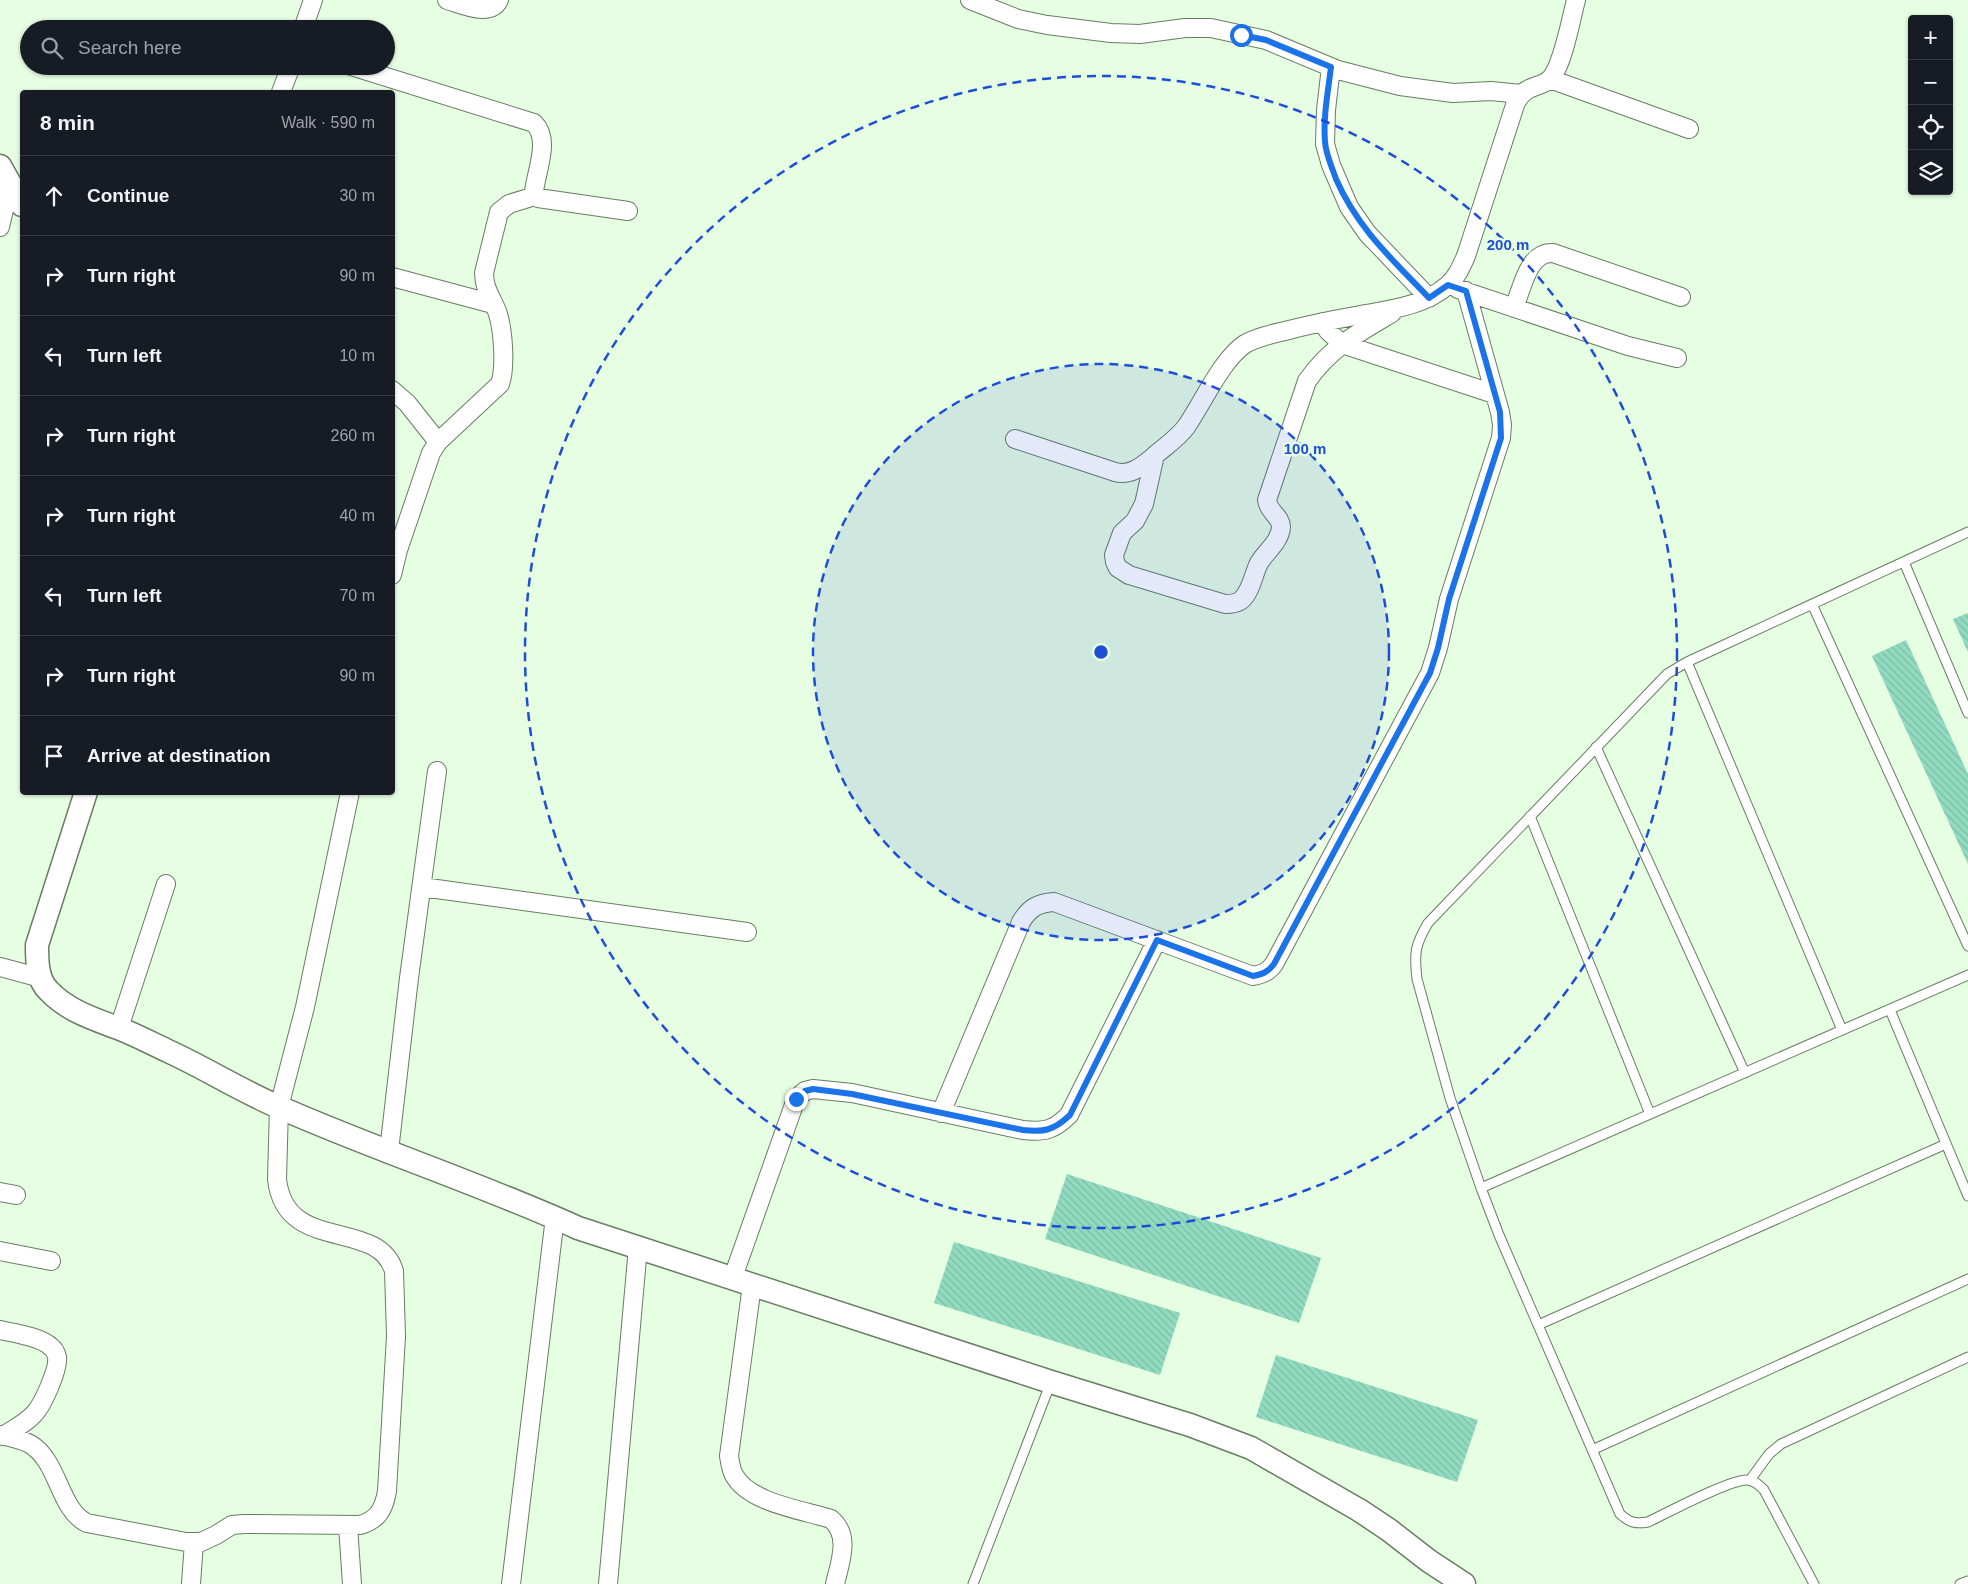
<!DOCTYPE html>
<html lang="en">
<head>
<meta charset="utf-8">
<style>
	:root { --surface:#171b24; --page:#20242c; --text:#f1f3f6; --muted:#9ea1a6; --line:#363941 }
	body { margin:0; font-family:Helvetica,sans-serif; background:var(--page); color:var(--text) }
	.controls { position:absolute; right:15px; top:15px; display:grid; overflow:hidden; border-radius:5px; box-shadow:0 1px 4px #0004 }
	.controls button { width:45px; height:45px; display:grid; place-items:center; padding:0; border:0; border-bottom:1px solid var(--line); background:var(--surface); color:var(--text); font:25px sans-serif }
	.stop { position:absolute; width:15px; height:15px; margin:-11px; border:4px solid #1a73e8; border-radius:50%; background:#fff }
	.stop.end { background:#1a73e8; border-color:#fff; box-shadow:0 1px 5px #0008 }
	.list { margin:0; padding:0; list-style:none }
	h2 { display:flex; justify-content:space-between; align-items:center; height:65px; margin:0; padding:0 20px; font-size:21px }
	h2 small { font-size:16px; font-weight:400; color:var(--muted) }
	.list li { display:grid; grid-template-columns:32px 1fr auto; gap:15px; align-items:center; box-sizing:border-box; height:80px; padding:0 20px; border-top:1px solid var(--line) }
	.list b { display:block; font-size:19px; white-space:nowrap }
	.list em { font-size:16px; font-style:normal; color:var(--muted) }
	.icon { flex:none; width:28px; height:28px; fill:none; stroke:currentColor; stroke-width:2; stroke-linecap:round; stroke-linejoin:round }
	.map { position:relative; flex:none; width:1968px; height:1584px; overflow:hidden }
	.search { position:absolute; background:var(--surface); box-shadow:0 1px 4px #0004; left:20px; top:20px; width:375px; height:55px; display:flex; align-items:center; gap:12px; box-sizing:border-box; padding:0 18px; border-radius:28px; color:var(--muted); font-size:19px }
	.panel { position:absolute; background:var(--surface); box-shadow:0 1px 4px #0004; left:20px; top:90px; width:375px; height:705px; border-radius:5px }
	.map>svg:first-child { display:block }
	.building { fill:url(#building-back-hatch) }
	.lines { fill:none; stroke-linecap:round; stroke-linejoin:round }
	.service-casing { stroke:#687d64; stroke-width:11 }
	.minor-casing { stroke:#687d64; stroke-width:20 }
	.tertiary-casing { stroke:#687d64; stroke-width:25 }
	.service { stroke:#fff; stroke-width:9 }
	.minor { stroke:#fff; stroke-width:18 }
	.tertiary { stroke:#fff; stroke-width:22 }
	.route { stroke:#1a73e8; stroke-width:6 }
	.ring { fill:none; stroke:#1d4ed8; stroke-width:2.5; stroke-dasharray:9 6 }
	.centre { fill:#1d4ed8; stroke:#e6fee2; stroke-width:2.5 }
	.ring-label { font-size:15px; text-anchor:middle; font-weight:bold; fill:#1d4ed8; stroke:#e6fee2; stroke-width:5; stroke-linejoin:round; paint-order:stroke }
</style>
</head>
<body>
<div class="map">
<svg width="1968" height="1584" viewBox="0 0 1968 1584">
	<defs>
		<pattern id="building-back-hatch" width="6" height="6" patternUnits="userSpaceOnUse" patternTransform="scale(1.25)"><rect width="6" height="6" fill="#91dbc0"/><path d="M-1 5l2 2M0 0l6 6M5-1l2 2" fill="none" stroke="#7dbca5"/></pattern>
	</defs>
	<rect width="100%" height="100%" fill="#e6fee2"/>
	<path class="building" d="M 1968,613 L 1968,652 L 1953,619 Z
		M 1906,640 L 1968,774 L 1968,864 L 1872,656 Z
		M 1067,1174 L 1321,1258 L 1299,1323 L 1045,1239 Z
		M 954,1242 L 1180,1313 L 1160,1375 L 934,1303 Z
		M 1276,1355 L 1478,1420 L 1457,1482 L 1256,1417 Z"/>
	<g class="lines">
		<defs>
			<path id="service" d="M 1904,562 L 1968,713
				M 1812,604 L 1968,946
				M 1687,662 L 1842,1030
				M 1596,747 L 1745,1073
				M 1530,816 L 1650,1114
				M 1890,1010 L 1968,1196
				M 1481,1188 L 1968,975
				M 1538,1325 L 1946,1144
				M 1592,1450 L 1968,1279
				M 1750,1480 L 1769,1454 L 1781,1444 L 1968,1357
				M 973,1584 L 1051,1382
				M 1814,1584 L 1764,1490 C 1759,1485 1755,1481 1748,1480 C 1732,1478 1667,1513 1648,1522 C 1636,1524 1630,1523 1620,1514 L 1499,1235 L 1481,1188 L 1450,1098 L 1417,979 C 1414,953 1415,945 1428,923 L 1667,674 L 1687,662 L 1726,644 L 1968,532
				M 1960,1584 L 1968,1581"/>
			<path id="minor" d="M 447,0 C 461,4 490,18 499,0
				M 970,0 L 1018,19 L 1047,25 L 1111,33 L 1140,34 L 1185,28 L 1211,28 L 1266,40 L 1338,70 L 1400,86 L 1453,93 L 1491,91 L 1521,94
				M 303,29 L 313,0
				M 351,66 L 534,123 C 551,140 536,171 534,192 L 538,198 L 628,211
				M 1331,67 L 1326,110 L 1325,144 L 1331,165 L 1349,207 L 1367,233 L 1429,298
				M 1550,79 L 1689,129
				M 281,92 L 291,66
				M 0,227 L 10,184
				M 392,277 L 493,304
				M 1458,289 L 1628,346 L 1677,358
				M 1514,308 C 1522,289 1528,251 1553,253 L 1681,297
				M 1323,322 L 1328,331 L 1342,344 L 1494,394
				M 392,390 L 407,403 L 438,442
				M 1015,439 L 1115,472 C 1130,476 1141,467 1152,458 C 1163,448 1177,439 1186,427 C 1202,404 1222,359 1245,344 C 1257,337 1272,334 1285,331 C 1308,325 1332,320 1355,316 C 1386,310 1423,307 1448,285 C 1457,277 1461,267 1466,256 L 1516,102 C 1528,82 1539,90 1551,78 C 1563,64 1571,19 1576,0
				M 1155,455 L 1144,504 L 1135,521 L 1122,533 L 1114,555 L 1115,562 L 1118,568 L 1129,575 L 1225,604 C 1230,604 1235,604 1240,601 C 1251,593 1253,575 1259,563 C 1266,551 1280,542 1281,527 C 1281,516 1268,512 1267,500 L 1307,381 C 1331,347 1358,333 1392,313
				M 392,575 L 398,550 L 431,453 L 438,442 L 500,384 C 506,367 503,331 498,314 C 493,299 484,290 484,273 L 499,212 L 509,204 L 535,196
				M 422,887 L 747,932
				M 0,967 L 41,978
				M 119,1028 L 166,884
				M 941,1113 L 1021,922 C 1029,908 1038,903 1054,902 L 1253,976 C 1263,974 1268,972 1274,964 L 1430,673 L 1438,648 L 1449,599 L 1501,438 L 1502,425 L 1500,412 L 1466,291
				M 389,1151 L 409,978 L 437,771
				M 0,1192 L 16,1195
				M 0,1251 L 51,1261
				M 733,1277 L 796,1099 L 805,1091 L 813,1089 L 852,1093 L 1023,1130 C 1044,1132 1053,1131 1069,1115 L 1157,940
				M 752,1285 L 729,1456 C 730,1462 731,1470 734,1475 C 749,1503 803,1510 831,1519 C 851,1536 840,1562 835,1584
				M 0,1330 C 13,1333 42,1337 51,1347 C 54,1349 56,1353 57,1357 C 59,1368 43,1405 34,1414 C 26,1423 14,1429 3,1436
				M 0,1435 C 10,1437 21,1439 30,1444 C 59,1461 59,1510 87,1523 L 186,1542 L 201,1542 L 216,1535 L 232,1525 L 244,1524 L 360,1525 C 378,1520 384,1509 387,1491 L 396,1336 L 394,1271 C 378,1217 285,1255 277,1179 L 279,1107 L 305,1007 L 350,792
				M 348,1526 L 352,1584
				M 191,1584 L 194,1542
				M 511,1584 L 555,1217
				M 608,1584 L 638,1247"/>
			<path id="tertiary" d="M 0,166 L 22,205
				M 86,792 L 37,945 C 37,961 37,980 49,991 C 68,1011 94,1019 118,1028 C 136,1035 153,1044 170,1052 C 207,1069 243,1092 281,1108 C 379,1151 481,1184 578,1228 L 1051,1382 L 1190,1425 L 1251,1448 L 1359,1510 L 1389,1530 L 1429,1561 L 1464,1584"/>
		</defs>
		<use href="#service" class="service-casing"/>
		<use href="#minor" class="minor-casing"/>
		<use href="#tertiary" class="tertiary-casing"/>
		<use href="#service" class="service"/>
		<use href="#minor" class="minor"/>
		<use href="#tertiary" class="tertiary"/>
	</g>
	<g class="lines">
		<path class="route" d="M 796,1099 L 805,1091 L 813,1089 L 852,1094 L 1023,1130 C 1044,1132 1053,1131 1070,1115 L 1157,940 L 1253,976 C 1263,974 1268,972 1274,964 L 1430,673 L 1438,648 L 1449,599 L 1501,438 L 1500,412 L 1466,291 L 1448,285 L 1429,298 C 1392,259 1358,229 1336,179 C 1332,167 1326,155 1325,142 C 1323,117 1328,92 1331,67 L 1266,40 L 1241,35"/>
	</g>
	<circle cx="1101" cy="652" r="288" fill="#1d4ed8" fill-opacity=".12"/>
	<g class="ring">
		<circle cx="1101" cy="652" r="288"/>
		<circle cx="1101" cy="652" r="576"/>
	</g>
	<circle cx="1101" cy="652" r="8" class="centre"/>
	<g class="ring-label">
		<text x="1508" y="250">200 m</text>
		<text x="1305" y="454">100 m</text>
	</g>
</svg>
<div class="controls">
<button>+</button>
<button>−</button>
<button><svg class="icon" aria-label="locate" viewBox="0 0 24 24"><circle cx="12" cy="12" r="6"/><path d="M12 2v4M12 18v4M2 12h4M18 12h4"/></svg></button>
<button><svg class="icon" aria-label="layers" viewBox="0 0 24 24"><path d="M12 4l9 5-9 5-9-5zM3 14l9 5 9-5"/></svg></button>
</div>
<div class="stop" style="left:1241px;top:35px"></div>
<div class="stop end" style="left:796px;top:1099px"></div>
<div class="search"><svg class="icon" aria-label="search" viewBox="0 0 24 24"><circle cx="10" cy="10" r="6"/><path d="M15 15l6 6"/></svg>Search here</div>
<section class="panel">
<h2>8 min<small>Walk · 590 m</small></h2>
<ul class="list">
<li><svg class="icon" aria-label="ahead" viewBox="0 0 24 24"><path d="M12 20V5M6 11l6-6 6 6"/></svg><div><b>Continue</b></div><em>30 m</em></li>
<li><svg class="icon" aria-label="right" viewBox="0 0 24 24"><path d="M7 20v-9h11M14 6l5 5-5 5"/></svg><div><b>Turn right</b></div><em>90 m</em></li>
<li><svg class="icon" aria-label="left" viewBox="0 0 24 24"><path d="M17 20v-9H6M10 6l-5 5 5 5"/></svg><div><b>Turn left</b></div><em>10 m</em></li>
<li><svg class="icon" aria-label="right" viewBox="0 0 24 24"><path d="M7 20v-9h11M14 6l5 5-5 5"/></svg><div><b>Turn right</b></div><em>260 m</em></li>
<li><svg class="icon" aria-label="right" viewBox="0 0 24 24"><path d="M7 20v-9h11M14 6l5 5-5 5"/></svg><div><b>Turn right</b></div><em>40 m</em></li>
<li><svg class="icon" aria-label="left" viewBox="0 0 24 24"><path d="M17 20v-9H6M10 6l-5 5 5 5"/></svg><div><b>Turn left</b></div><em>70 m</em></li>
<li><svg class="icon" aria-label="right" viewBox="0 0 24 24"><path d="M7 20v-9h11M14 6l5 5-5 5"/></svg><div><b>Turn right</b></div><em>90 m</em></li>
<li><svg class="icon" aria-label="arrive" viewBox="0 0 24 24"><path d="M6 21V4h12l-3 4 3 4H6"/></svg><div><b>Arrive at destination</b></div></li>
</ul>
</section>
</div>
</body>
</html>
